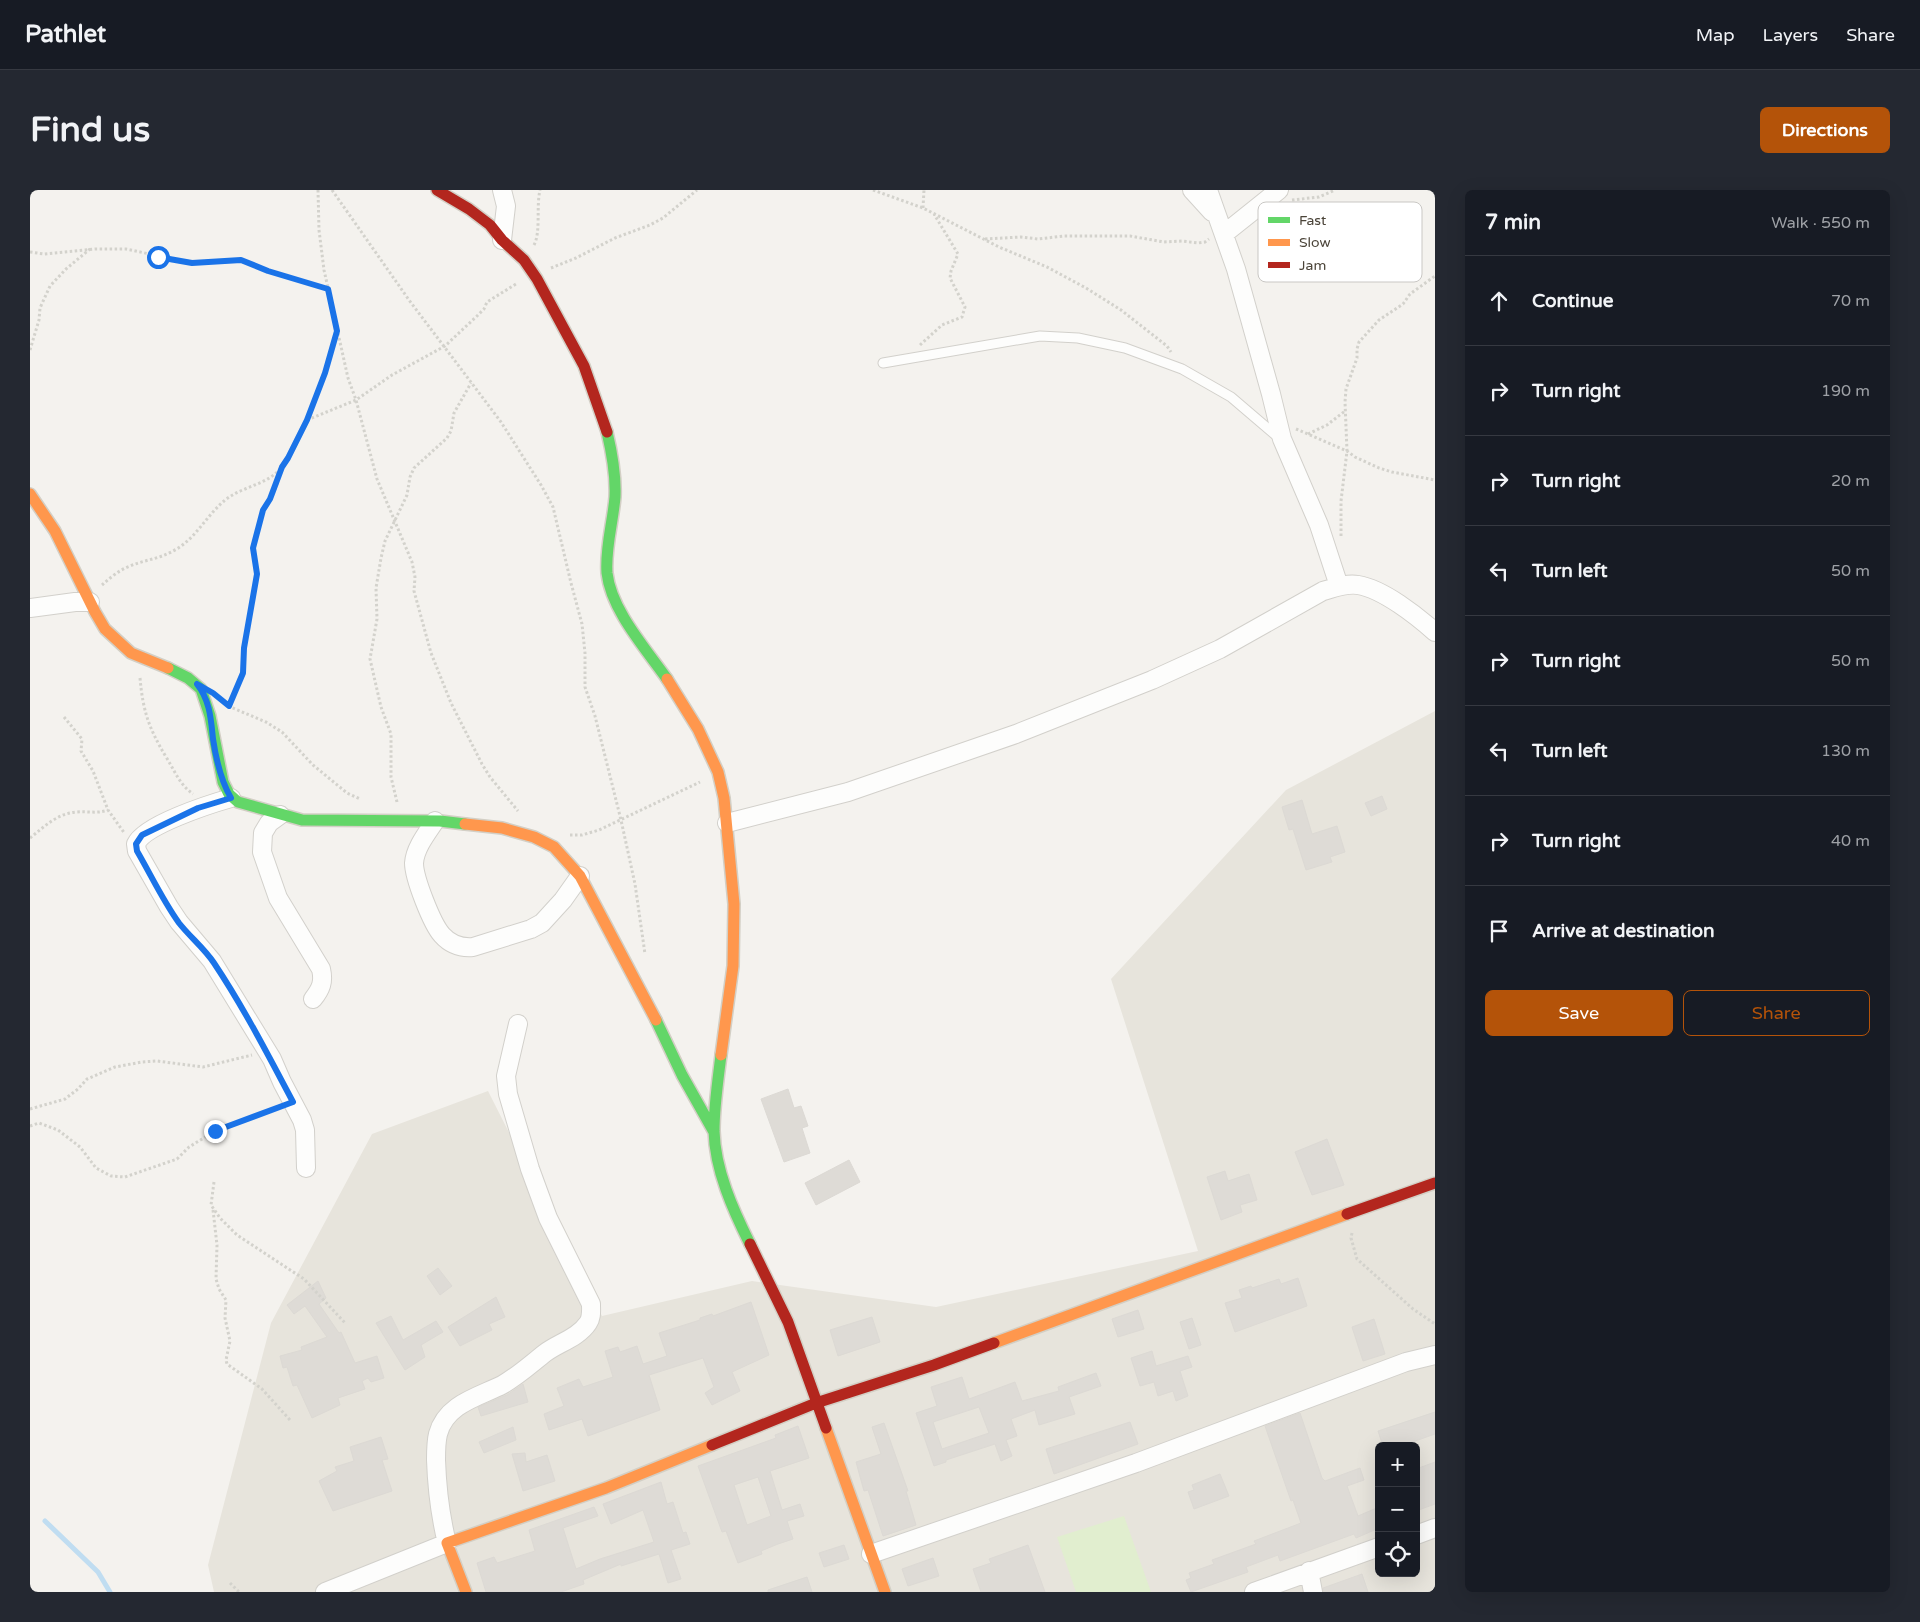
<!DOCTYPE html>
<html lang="en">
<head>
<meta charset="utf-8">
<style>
	:root { --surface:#171b24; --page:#242831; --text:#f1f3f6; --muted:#9ea1a6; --line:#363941; --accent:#b45309 }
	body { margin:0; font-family:"Varela Round",sans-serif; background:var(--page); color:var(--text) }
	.controls { position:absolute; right:15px; bottom:15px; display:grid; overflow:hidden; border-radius:8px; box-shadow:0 5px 20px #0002 }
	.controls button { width:45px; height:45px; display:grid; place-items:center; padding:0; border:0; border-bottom:1px solid var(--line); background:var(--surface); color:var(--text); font:25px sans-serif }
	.stop { position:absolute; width:15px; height:15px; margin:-11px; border:4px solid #1a73e8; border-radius:50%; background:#fff }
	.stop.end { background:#1a73e8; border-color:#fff; box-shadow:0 1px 5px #0008 }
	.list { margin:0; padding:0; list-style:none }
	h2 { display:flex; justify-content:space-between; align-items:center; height:65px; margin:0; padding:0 20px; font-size:21px }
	h2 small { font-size:16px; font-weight:400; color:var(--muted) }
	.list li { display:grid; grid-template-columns:32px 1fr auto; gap:15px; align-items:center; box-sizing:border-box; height:90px; padding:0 20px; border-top:1px solid var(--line) }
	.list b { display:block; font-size:19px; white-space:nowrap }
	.list em { font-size:16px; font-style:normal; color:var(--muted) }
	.actions { display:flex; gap:10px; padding:15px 20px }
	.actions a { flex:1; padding:11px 0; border:1px solid var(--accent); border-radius:8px; text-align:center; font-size:18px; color:var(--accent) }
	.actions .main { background:var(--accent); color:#fff }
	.icon { flex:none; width:28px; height:28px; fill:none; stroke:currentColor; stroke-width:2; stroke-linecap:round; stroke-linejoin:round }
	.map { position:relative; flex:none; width:1405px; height:1402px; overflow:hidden; border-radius:8px }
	header { display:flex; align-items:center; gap:30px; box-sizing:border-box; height:70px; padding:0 25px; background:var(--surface); border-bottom:1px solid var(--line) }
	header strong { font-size:24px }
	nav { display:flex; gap:28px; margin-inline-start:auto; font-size:18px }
	.intro { display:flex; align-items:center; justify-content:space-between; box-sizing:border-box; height:120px; padding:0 30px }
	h1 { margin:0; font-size:35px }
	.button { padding:12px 22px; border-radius:8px; background:var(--accent); color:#fff; font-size:18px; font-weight:700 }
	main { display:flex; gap:30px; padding:0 30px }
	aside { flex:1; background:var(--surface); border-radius:8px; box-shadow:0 5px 20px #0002 }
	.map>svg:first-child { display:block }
	.residential { fill:#e7e4dc; fill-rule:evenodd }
	.green { fill:#e1eecf }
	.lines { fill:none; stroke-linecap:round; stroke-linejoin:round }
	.stream { stroke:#c0ddf1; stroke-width:5 }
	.building { fill:#dedbd6; stroke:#dcd9d4; fill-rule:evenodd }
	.lane-casing { stroke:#d2d0cb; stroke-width:11 }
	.street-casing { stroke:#d2d0cb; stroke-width:20 }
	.fast-casing { stroke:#d3cfc5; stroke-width:14 }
	.slow-casing { stroke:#d3cfc5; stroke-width:14 }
	.jam-casing { stroke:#d3cfc5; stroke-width:14 }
	.path { stroke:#d3d2cc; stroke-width:3; stroke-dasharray:2.5 2.5; stroke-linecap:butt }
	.lane { stroke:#fdfdfc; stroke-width:9 }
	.street { stroke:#fdfdfc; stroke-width:18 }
	.fast { stroke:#63d668; stroke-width:11 }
	.slow { stroke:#ff974d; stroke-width:11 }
	.jam { stroke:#b3261e; stroke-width:11 }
	.route { stroke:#1a73e8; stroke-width:6 }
	.key { fill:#fff; stroke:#c9c7c4; stroke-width:1 }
	.key-label { font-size:14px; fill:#4b4439 }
</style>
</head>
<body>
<header>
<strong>Pathlet</strong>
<nav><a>Map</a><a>Layers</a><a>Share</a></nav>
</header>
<div class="intro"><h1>Find us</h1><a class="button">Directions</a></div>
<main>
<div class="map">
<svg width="1405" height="1402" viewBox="0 0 1405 1402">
	<rect width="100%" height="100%" fill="#f4f2ee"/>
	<path class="residential" d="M 1405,521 L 1405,1402 L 184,1402 L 178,1375 L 241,1133 L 342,944 L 458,901 L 572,1126 L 722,1091 L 906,1117 L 1168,1061 L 1081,789 L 1256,600 ZM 1349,1256 L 1386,1256 L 1386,1383 L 1349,1383 Z"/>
	<path class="green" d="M 1094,1326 L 1121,1402 L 1046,1402 L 1027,1347 Z"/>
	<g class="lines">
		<path class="stream" d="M 15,1331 L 68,1382 L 80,1402"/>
	</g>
	<path class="building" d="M 1352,606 L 1357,619 L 1341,626 L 1335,613 Z
		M 1272,610 L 1282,644 L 1307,636 L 1315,662 L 1300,667 L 1302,672 L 1276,680 L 1263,639 L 1259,640 L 1252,617 Z
		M 758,899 L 764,918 L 771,916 L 778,936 L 772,938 L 780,963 L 754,972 L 731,909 Z
		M 1297,949 L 1314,995 L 1282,1005 L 1265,962 Z
		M 819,970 L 830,992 L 786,1015 L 775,993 Z
		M 1195,981 L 1198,991 L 1219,984 L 1227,1010 L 1210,1015 L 1212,1022 L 1191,1030 L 1177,987 Z
		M 408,1078 L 422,1096 L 410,1105 L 397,1086 Z
		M 1268,1088 L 1277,1116 L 1205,1142 L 1195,1113 L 1212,1108 L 1209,1100 L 1221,1096 L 1222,1098 L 1249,1089 L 1251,1094 Z
		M 288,1091 L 296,1108 L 289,1114 L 309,1143 L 311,1142 L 325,1173 L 347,1166 L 354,1188 L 341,1192 L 338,1188 L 332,1191 L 335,1199 L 308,1208 L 310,1215 L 282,1228 L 267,1195 L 263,1196 L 257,1177 L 253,1178 L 250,1166 L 272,1160 L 271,1157 L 297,1147 L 275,1116 L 264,1124 L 257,1115 Z
		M 466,1107 L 475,1127 L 459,1134 L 462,1140 L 430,1156 L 418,1137 Z
		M 721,1112 L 739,1165 L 702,1182 L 710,1201 L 682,1215 L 675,1203 L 684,1197 L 673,1168 L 619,1185 L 630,1220 L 558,1246 L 552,1229 L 519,1240 L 514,1224 L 534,1216 L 527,1198 L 549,1189 L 553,1197 L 583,1187 L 575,1161 L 588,1157 L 590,1162 L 607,1156 L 613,1174 L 637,1166 L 629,1143 L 670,1130 L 670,1128 L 682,1124 L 683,1126 Z
		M 1108,1120 L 1114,1139 L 1088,1147 L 1082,1129 Z
		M 361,1126 L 373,1150 L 406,1131 L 413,1142 L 391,1155 L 395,1167 L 375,1180 L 346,1133 Z
		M 842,1127 L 850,1152 L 808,1166 L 800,1140 Z
		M 1162,1128 L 1171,1155 L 1159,1159 L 1150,1132 Z
		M 1344,1129 L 1355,1164 L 1333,1171 L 1322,1137 Z
		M 1122,1161 L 1126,1176 L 1158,1166 L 1162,1177 L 1150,1181 L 1158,1206 L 1146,1211 L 1143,1201 L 1128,1206 L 1124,1192 L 1110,1196 L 1101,1168 Z
		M 1066,1183 L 1071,1196 L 1039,1207 L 1045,1224 L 1009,1235 L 1005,1220 L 981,1229 L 987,1246 L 976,1250 L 982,1266 L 971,1271 L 965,1254 L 916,1270 L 916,1272 L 904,1276 L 886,1223 L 907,1216 L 901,1197 L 932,1187 L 939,1209 L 985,1192 L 992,1211 L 1029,1201 L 1028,1197 ZM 949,1217 L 959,1243 L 912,1259 L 903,1232 Z
		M 493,1194 L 498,1212 L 451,1226 L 448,1217 L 477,1205 Z
		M 1405,1222 L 1405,1244 L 1371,1256 L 1353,1256 L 1348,1241 Z
		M 1270,1223 L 1292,1288 L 1295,1291 L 1330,1278 L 1334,1290 L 1317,1296 L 1328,1326 L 1349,1317 L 1349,1338 L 1326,1348 L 1324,1344 L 1250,1371 L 1248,1365 L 1216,1377 L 1218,1382 L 1161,1402 L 1156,1390 L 1161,1388 L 1159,1383 L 1184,1374 L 1182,1370 L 1226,1354 L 1224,1351 L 1271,1333 L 1263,1310 L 1261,1311 L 1235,1236 Z
		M 1100,1232 L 1108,1254 L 1024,1284 L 1016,1259 Z
		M 854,1233 L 878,1301 L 876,1301 L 886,1335 L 853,1346 L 838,1300 L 834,1301 L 826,1272 L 851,1264 L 842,1237 Z
		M 768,1236 L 779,1268 L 740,1281 L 752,1320 L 770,1314 L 774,1326 L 757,1331 L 763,1349 L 748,1354 L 731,1361 L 732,1364 L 708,1373 L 696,1341 L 692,1342 L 668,1276 L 746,1248 L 745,1245 ZM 728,1287 L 741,1326 L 717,1335 L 704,1295 Z
		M 483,1237 L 486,1250 L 454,1263 L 449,1252 Z
		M 351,1247 L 358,1269 L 352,1270 L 362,1301 L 303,1321 L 289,1291 L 307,1281 L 305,1277 L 324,1271 L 320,1257 Z
		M 495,1263 L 496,1272 L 517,1265 L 525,1291 L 493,1301 L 482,1264 Z
		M 1405,1272 L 1405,1314 L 1386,1321 L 1386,1279 Z
		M 1190,1284 L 1199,1306 L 1164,1319 L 1158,1302 L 1164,1300 L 1162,1295 Z
		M 631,1292 L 637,1314 L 643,1312 L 653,1343 L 656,1342 L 660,1354 L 641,1360 L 651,1389 L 638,1393 L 629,1364 L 591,1376 L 591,1374 L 553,1390 L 554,1394 L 531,1402 L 456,1402 L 447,1373 L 464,1367 L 467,1373 L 505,1361 L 499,1340 L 564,1317 L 568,1326 L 533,1338 L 546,1379 L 570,1369 L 624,1352 L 613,1320 L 581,1334 L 573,1314 Z
		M 814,1355 L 819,1369 L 794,1377 L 789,1363 Z
		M 998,1355 L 1015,1402 L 951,1402 L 943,1379 L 961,1373 L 959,1369 Z
		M 903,1368 L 909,1386 L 878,1396 L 872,1379 Z
		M 1332,1384 L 1338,1402 L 1293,1402 L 1293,1398 Z
		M 777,1387 L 782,1402 L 738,1402 L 738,1400 Z"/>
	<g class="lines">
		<defs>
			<path id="lane" d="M 853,173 L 1010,146 L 1048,148 L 1095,158 L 1152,179 L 1201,207 L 1249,248"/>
			<path id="street" d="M 1162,0 L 1182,22
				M 1178,0 L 1206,79 L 1241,204 L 1252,249 L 1289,335 L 1309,396
				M 1194,44 L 1249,0
				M 472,50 L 476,16 L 472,0
				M 0,418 L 45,412 L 60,412
				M 201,608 C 180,614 114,635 106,654 L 107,661 L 139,717 L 149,732 L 182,771 L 242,869 L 252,892 L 272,930 L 275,940 L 276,978
				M 250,625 L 239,633 L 233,643 L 232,662 L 248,708 L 291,779 C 294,792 291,799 283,809
				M 405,631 C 397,643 385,658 384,673 C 384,688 402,734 412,745 C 420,754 431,758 443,757 L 501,739 L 512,733 L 533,710 L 550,686
				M 697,633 L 818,602 L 986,544 L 1122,490 L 1190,459 L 1293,401 C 1304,398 1316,393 1328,395 C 1353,399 1387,426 1405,442
				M 1386,1345 L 1405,1338
				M 841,1364 L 1106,1273 L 1376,1172 L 1405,1165
				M 1279,1381 L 1283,1402
				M 295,1402 L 417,1353 C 410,1325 407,1299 406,1270 C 406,1262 406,1252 408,1244 C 416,1214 448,1207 472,1195 C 488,1186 501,1174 515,1163 C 528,1153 548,1148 558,1133 C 562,1127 561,1121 561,1114 L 518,1028 L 500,979 L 478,904 L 476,886 L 488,834
				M 1224,1402 L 1349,1357"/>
			<path id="fast" d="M 577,242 C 582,263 586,285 585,307 C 583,332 575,358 577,383 C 581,420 616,459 637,489
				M 138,478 L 158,488 L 171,499 L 180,526 L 193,592 L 199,604 L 208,612 L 272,630 L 410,631 L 435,634
				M 626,830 L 652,885 L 684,942
				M 691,865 C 688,890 684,916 684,941 C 685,980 703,1020 720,1054"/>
			<path id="slow" d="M 0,304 L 25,341 L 65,422 L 75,439 L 101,463 L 138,478
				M 637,489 L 668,539 L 688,582 L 694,608 L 704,714 L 703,776 L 691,865
				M 435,634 L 472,638 L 504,647 L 524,657 L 550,686 L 626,830
				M 964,1153 L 1317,1024
				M 796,1238 L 855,1402
				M 436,1402 L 417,1353 L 576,1298 L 682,1255"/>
			<path id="jam" d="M 407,0 L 439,19 L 460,35 L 472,50 L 494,70 L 507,89 L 554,176 L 577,242
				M 1317,1024 L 1405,993
				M 720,1054 L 758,1132 L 796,1238
				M 682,1255 L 786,1213 L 904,1175 L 964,1153"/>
		</defs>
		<use href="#lane" class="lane-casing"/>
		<use href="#street" class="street-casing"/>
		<use href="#fast" class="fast-casing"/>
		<use href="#slow" class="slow-casing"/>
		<use href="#jam" class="jam-casing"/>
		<path class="path" d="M 288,0 L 289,40 L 294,80 L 318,188 L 326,210 L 347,289 L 382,372 L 385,387 L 384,401 L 401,463 L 421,513 L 452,574 L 460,587 L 488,621
			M 302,0 L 379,110 L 471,232 L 511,295 L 523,317 L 541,393 L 552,434 L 555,463 L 555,497 L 565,526 L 591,630 L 605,694 L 615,764
			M 843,0 L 893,18 L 969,57 L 1017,77 L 1056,98 L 1091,120 L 1137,156 L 1141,162
			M 1262,10 L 1289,7 L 1305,0
			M 893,18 L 894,0
			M 955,49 L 991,47 L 1008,49 L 1034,46 L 1100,46 L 1134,52 L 1152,51 L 1168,53 L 1175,52 L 1179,49
			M 504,55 C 511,42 506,17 510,0
			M 0,62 L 14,64 L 65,59 L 96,59 L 162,73 L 211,70 L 238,81 L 298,99
			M 521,78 L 546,68 L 585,48 L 620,35 L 633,28 L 667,0
			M 890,155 L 912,135 L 932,127 L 935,117 L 920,88 L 921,81 L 928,64 L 904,24
			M 0,160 L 9,130 L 10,118 L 20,96 L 36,79 L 60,59
			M 277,230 L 326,210 L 362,185 L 415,156 L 447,126 L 454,119 L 457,112 L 486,94
			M 1266,239 L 1317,261 L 1325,267 L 1349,278 L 1362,282 L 1405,290
			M 1278,244 L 1297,235 L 1315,221
			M 1311,346 L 1311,311 L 1317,261 L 1315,212 L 1316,199 L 1327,168 L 1327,159 L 1329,152 L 1349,130 L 1373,114 L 1380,104 L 1405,86
			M 72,395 C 80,388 89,380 100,376 C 114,370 129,369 143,361 C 165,350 176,326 194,311 C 209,298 230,296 245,284 C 272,261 296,177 307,142
			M 110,488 C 113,522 119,538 136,567 C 145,581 149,594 163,604
			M 198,516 L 236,532 L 252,542 L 283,575 L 317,603 L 330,609
			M 199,516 L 213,483 L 214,457 L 227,384 L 224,366 L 225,349 L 233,320 L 246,297 L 252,277
			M 34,527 L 52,549 L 51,561 L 63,581 L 78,620 L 95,644
			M 367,612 L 361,587 L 361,544 L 351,517 L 340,469 L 347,429 L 346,398 L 351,368 L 355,351 L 377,305 L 380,287 L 384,278 L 417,248 L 421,241 L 424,223 L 441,193
			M 540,645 L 552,645 L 569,640 L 670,592
			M 0,648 C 15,636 28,623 47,622 C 58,621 67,624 78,620
			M 0,919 L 35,909 L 48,899 L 57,889 L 85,877 L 112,872 L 127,871 L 173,877 L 222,865
			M 0,936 L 9,933 L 28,940 L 50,957 L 66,978 L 81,986 L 95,987 L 147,969 L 159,957 L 185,941 L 249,917
			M 184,992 L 181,1015 L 190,1028 L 207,1045 L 274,1089 L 316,1134
			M 183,1020 L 187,1055 L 186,1089 L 189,1099 L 196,1110 L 195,1128 L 200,1151 L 196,1170 L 197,1174 L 232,1199 L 260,1230
			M 1322,1043 L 1321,1048 L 1327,1069 L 1383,1119 L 1405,1134
			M 200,1393 L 209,1402"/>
		<use href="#lane" class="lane"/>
		<use href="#street" class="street"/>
		<use href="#fast" class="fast"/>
		<use href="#slow" class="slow"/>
		<use href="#jam" class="jam"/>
	</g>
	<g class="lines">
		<path class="route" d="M 128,67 L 162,73 L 211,70 L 238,81 L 298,99 L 307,141 L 295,183 L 277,230 L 258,268 L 252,277 L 240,309 L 233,320 L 223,358 L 227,384 L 214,458 L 213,483 L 199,516 L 183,503 L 167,494 C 180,510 181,530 183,549 C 186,569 191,591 201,608 L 168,618 L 112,645 L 106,654 L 107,661 C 121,685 133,711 149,733 C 160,747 174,758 184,773 C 214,818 238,865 263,912 L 185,941"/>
	</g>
	<rect x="1228" y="12" width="164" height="80" rx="8" class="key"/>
	<rect x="1238" y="27" width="22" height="6" fill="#63d668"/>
	<rect x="1238" y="49" width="22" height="7" fill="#ff974d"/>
	<rect x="1238" y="72" width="22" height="6" fill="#b3261e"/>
	<g class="key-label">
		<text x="1269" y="35">Fast</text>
		<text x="1269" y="57">Slow</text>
		<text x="1269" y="80">Jam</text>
	</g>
</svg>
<div class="controls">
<button>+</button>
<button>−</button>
<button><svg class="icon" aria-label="locate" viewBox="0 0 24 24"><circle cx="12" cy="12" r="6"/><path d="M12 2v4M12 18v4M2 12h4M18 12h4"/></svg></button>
</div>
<div class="stop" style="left:128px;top:67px"></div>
<div class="stop end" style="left:185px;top:941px"></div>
</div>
<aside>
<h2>7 min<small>Walk · 550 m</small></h2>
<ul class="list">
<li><svg class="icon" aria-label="ahead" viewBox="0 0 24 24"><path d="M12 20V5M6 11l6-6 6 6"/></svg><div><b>Continue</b></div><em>70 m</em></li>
<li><svg class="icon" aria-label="right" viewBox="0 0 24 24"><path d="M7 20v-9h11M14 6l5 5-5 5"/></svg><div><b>Turn right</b></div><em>190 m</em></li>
<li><svg class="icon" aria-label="right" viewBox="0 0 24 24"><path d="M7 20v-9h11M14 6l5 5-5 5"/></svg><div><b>Turn right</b></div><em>20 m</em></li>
<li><svg class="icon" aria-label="left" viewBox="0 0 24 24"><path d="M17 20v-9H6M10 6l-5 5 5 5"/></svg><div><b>Turn left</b></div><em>50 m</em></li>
<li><svg class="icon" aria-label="right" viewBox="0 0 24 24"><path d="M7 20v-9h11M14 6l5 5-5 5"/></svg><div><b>Turn right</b></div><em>50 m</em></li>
<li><svg class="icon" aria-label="left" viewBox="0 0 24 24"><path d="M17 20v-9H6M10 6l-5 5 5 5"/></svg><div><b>Turn left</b></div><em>130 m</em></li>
<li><svg class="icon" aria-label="right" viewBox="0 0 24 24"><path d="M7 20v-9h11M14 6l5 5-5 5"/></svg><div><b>Turn right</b></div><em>40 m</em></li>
<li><svg class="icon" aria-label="arrive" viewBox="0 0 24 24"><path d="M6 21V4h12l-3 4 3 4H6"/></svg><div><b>Arrive at destination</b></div></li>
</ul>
<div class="actions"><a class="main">Save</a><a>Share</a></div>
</aside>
</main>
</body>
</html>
